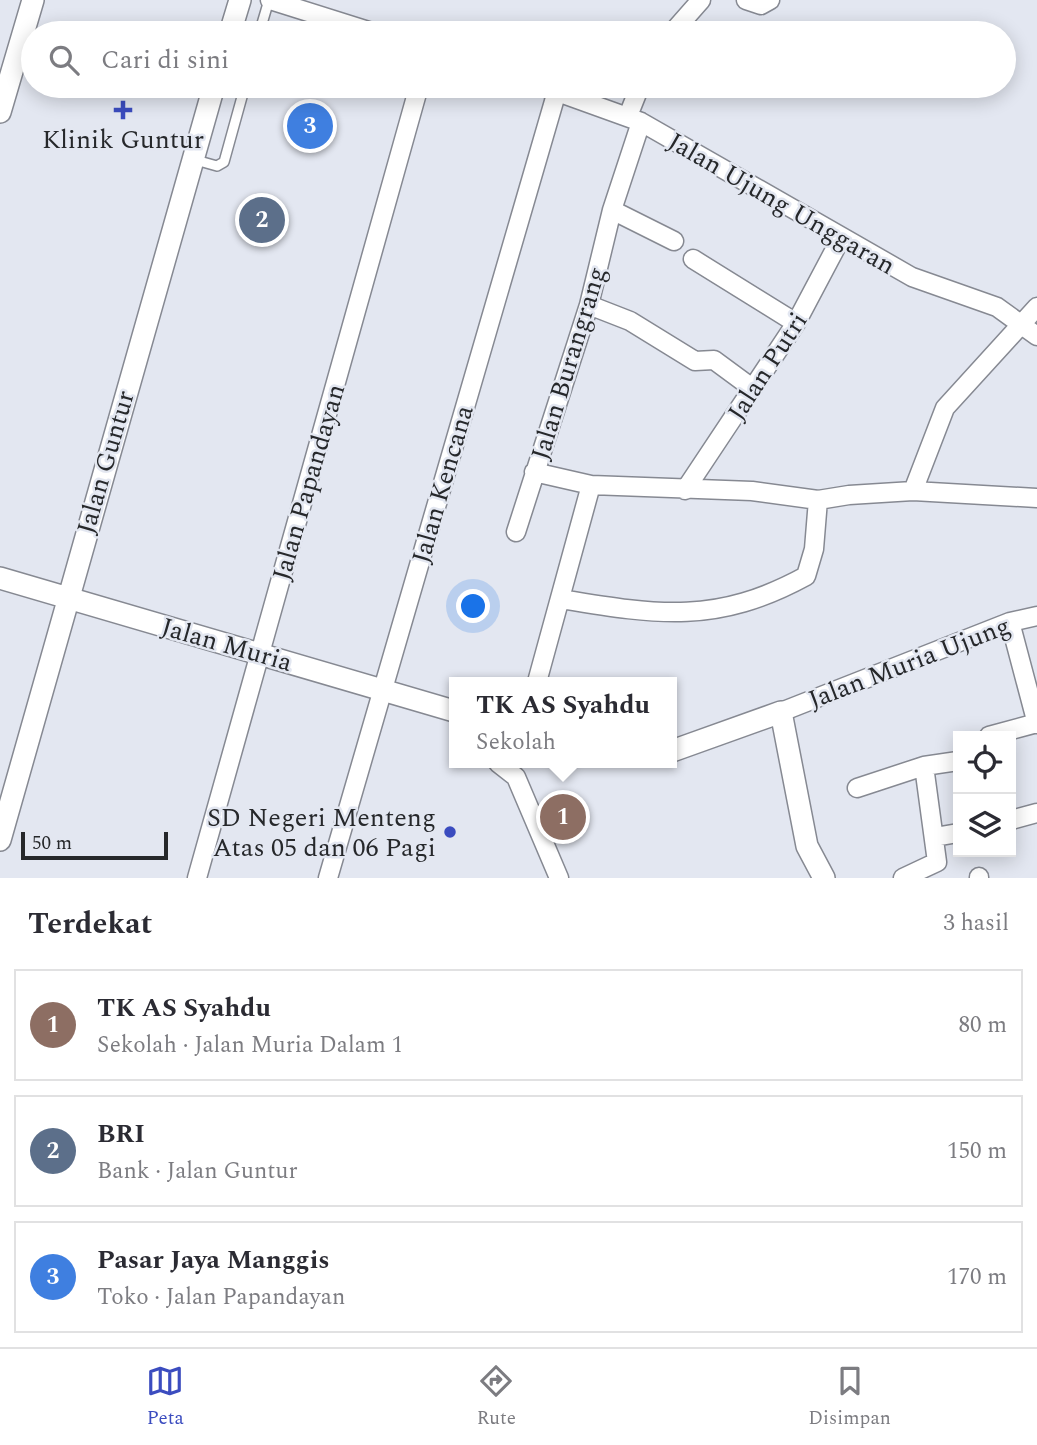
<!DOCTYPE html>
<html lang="id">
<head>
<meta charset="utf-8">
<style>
	:root { --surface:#fff; --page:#f7f7f7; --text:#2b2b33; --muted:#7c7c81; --line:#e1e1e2; --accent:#3b4cbf }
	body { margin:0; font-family:Spectral,serif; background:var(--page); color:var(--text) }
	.controls { position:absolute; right:21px; bottom:21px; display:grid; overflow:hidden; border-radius:0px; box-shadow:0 4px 18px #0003 }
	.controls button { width:63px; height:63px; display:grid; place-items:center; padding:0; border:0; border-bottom:2px solid var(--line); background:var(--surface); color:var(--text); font:35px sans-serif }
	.scale { position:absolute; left:21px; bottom:18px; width:147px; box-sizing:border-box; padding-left:7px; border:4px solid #26282b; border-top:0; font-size:19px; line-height:24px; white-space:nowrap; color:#26282b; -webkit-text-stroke:5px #e3e7f1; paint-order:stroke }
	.you { position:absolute; left:474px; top:607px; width:24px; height:24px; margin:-18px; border:5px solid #fff; border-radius:50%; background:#1a73e8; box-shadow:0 0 0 10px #1a73e833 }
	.badge { display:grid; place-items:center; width:46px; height:46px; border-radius:50%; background:var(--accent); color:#fff; font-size:23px; font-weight:700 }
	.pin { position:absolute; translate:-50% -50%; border:4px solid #fff; box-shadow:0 2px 7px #0006 }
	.popup { position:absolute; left:449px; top:677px; width:228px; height:91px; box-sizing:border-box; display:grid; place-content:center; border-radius:0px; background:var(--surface); filter:drop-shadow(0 2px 5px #0005); font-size:23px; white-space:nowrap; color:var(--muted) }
	.popup b { font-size:26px; color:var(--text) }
	.popup::after { content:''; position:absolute; left:50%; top:100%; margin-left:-14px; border:14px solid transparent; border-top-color:var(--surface) }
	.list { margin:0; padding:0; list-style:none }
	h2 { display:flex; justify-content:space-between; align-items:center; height:91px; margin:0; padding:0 28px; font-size:30px }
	h2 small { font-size:23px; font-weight:400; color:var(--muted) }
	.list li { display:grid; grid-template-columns:46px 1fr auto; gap:21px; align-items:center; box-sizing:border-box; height:112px; margin:0 14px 14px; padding:0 14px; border:2px solid var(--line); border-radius:0px }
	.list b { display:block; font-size:26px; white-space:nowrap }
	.list p { margin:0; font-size:23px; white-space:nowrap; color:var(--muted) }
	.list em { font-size:23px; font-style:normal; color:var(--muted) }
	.icon { flex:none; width:38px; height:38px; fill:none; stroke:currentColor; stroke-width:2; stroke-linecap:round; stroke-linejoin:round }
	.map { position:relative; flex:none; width:1037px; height:878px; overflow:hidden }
	.search { position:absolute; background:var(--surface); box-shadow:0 4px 18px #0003; left:21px; right:21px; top:21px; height:77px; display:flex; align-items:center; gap:18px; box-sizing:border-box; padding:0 24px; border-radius:38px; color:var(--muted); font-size:26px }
	.sheet { height:469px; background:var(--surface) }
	nav { display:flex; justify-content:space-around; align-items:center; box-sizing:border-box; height:98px; border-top:2px solid var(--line); background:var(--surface); font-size:19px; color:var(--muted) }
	nav a { display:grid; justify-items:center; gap:4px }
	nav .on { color:var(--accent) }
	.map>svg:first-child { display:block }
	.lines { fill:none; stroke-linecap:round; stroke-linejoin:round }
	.service-casing { stroke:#868992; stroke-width:12 }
	.minor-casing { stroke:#868992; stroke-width:21 }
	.tertiary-casing { stroke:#868992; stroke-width:24 }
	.service { stroke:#fff; stroke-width:9 }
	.minor { stroke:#fff; stroke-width:18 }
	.tertiary { stroke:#fff; stroke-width:21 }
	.poi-dot { fill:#3b4cbf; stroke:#e3e7f1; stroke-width:2.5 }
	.labels { text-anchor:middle; stroke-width:5; stroke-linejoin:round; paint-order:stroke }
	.poi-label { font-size:26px; fill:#26282b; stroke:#e3e7f1 }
	.street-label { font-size:26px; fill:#26282b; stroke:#e3e7f1 }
</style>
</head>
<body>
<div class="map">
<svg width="1037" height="878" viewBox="0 0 1037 878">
	<rect width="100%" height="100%" fill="#e3e7f1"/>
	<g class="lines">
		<defs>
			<path id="service" d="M 269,0 L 261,27 L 282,33
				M 192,159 L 217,166 L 224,162 L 245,86"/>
			<path id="minor" d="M 270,0 L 375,33
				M 746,0 L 761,5 L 770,0
				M 672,33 L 701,0
				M 541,86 L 641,122 L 912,277 L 997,307 L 1037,336
				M 628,116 L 640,86
				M 612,210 L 674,241
				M 693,259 L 796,323
				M 589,305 L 630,321 L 695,361 L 714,360 L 752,388
				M 534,472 L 591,485 L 752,491 L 818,500 L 849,495 L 913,491 L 1037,498
				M 685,490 L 796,323 L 841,238
				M 913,491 L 945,408 L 1037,307
				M 516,532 L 589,305 L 612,210 L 641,122
				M 561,599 C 658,615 716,625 806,576 L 814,549 L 818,500
				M 1010,622 L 1037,724
				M 537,682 L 591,485
				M 781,712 L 1010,622 L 1037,616
				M 989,736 L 1037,723
				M 498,763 L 516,777 L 559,878
				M 857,788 L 924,766 L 958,761
				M 1011,820 L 1037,813
				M 935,837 L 958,833
				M 979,877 L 979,878
				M 197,878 L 419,86
				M 328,878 L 557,91
				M 903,878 L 937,862 L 924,766"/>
			<path id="tertiary" d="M 230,33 L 240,0
				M 0,112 L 33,0
				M 0,578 L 454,711
				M 672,751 L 781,712 L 807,846 L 824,878
				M 0,840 L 214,86"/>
		</defs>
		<use href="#service" class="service-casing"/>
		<use href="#minor" class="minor-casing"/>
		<use href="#tertiary" class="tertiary-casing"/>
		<use href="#service" class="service"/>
		<use href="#minor" class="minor"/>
		<use href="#tertiary" class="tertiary"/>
	</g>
	<g class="poi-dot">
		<path d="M119.5 99.5h7v7h7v7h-7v7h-7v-7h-7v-7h7z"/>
		<circle cx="450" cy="832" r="7"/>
	</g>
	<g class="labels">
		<g class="poi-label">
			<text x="123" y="148">Klinik Guntur</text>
			<text x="436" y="826" text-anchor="end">SD Negeri Menteng<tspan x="436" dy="30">Atas 05 dan 06 Pagi</tspan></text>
		</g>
		<g class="street-label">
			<text transform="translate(782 203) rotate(30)" y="9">Jalan Ujung Unggaran</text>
			<text transform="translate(568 363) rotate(-73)" y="9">Jalan Burangrang</text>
			<text transform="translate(767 366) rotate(-57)" y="9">Jalan Putri</text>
			<text transform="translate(105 462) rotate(-74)" y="9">Jalan Guntur</text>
			<text transform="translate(308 482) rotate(-74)" y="9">Jalan Papandayan</text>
			<text transform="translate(442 484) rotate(-74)" y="9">Jalan Kencana</text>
			<text transform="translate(227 644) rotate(16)" y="9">Jalan Muria</text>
			<text transform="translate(909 662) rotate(-21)" y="9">Jalan Muria Ujung</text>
		</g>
	</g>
</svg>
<div class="controls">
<button><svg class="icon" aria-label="locate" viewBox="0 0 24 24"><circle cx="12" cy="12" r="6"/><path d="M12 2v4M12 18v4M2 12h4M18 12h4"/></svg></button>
<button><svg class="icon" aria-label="layers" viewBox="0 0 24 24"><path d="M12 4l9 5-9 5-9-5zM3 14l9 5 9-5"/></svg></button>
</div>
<div class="scale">50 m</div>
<div class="you"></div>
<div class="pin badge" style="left:563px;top:817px;background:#8d6e63">1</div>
<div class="popup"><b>TK AS Syahdu</b>Sekolah</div>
<div class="pin badge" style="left:262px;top:220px;background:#5c6f8a">2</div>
<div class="pin badge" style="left:310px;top:126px;background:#3f7fe0">3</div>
<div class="search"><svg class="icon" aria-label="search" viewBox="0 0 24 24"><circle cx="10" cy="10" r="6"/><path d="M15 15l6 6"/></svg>Cari di sini</div>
</div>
<section class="sheet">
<h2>Terdekat<small>3 hasil</small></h2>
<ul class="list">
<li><span class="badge" style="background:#8d6e63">1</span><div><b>TK AS Syahdu</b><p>Sekolah · Jalan Muria Dalam 1</p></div><em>80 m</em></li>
<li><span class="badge" style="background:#5c6f8a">2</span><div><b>BRI</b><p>Bank · Jalan Guntur</p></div><em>150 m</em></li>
<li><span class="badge" style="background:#3f7fe0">3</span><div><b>Pasar Jaya Manggis</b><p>Toko · Jalan Papandayan</p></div><em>170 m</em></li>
</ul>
</section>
<nav>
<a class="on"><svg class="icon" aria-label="map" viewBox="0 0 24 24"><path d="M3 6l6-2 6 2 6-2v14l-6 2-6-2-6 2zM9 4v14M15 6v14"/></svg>Peta</a>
<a><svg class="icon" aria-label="directions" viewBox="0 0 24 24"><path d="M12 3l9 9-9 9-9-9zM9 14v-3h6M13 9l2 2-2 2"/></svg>Rute</a>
<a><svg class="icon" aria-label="saved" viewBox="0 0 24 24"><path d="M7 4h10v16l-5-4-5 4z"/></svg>Disimpan</a>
</nav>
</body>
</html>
